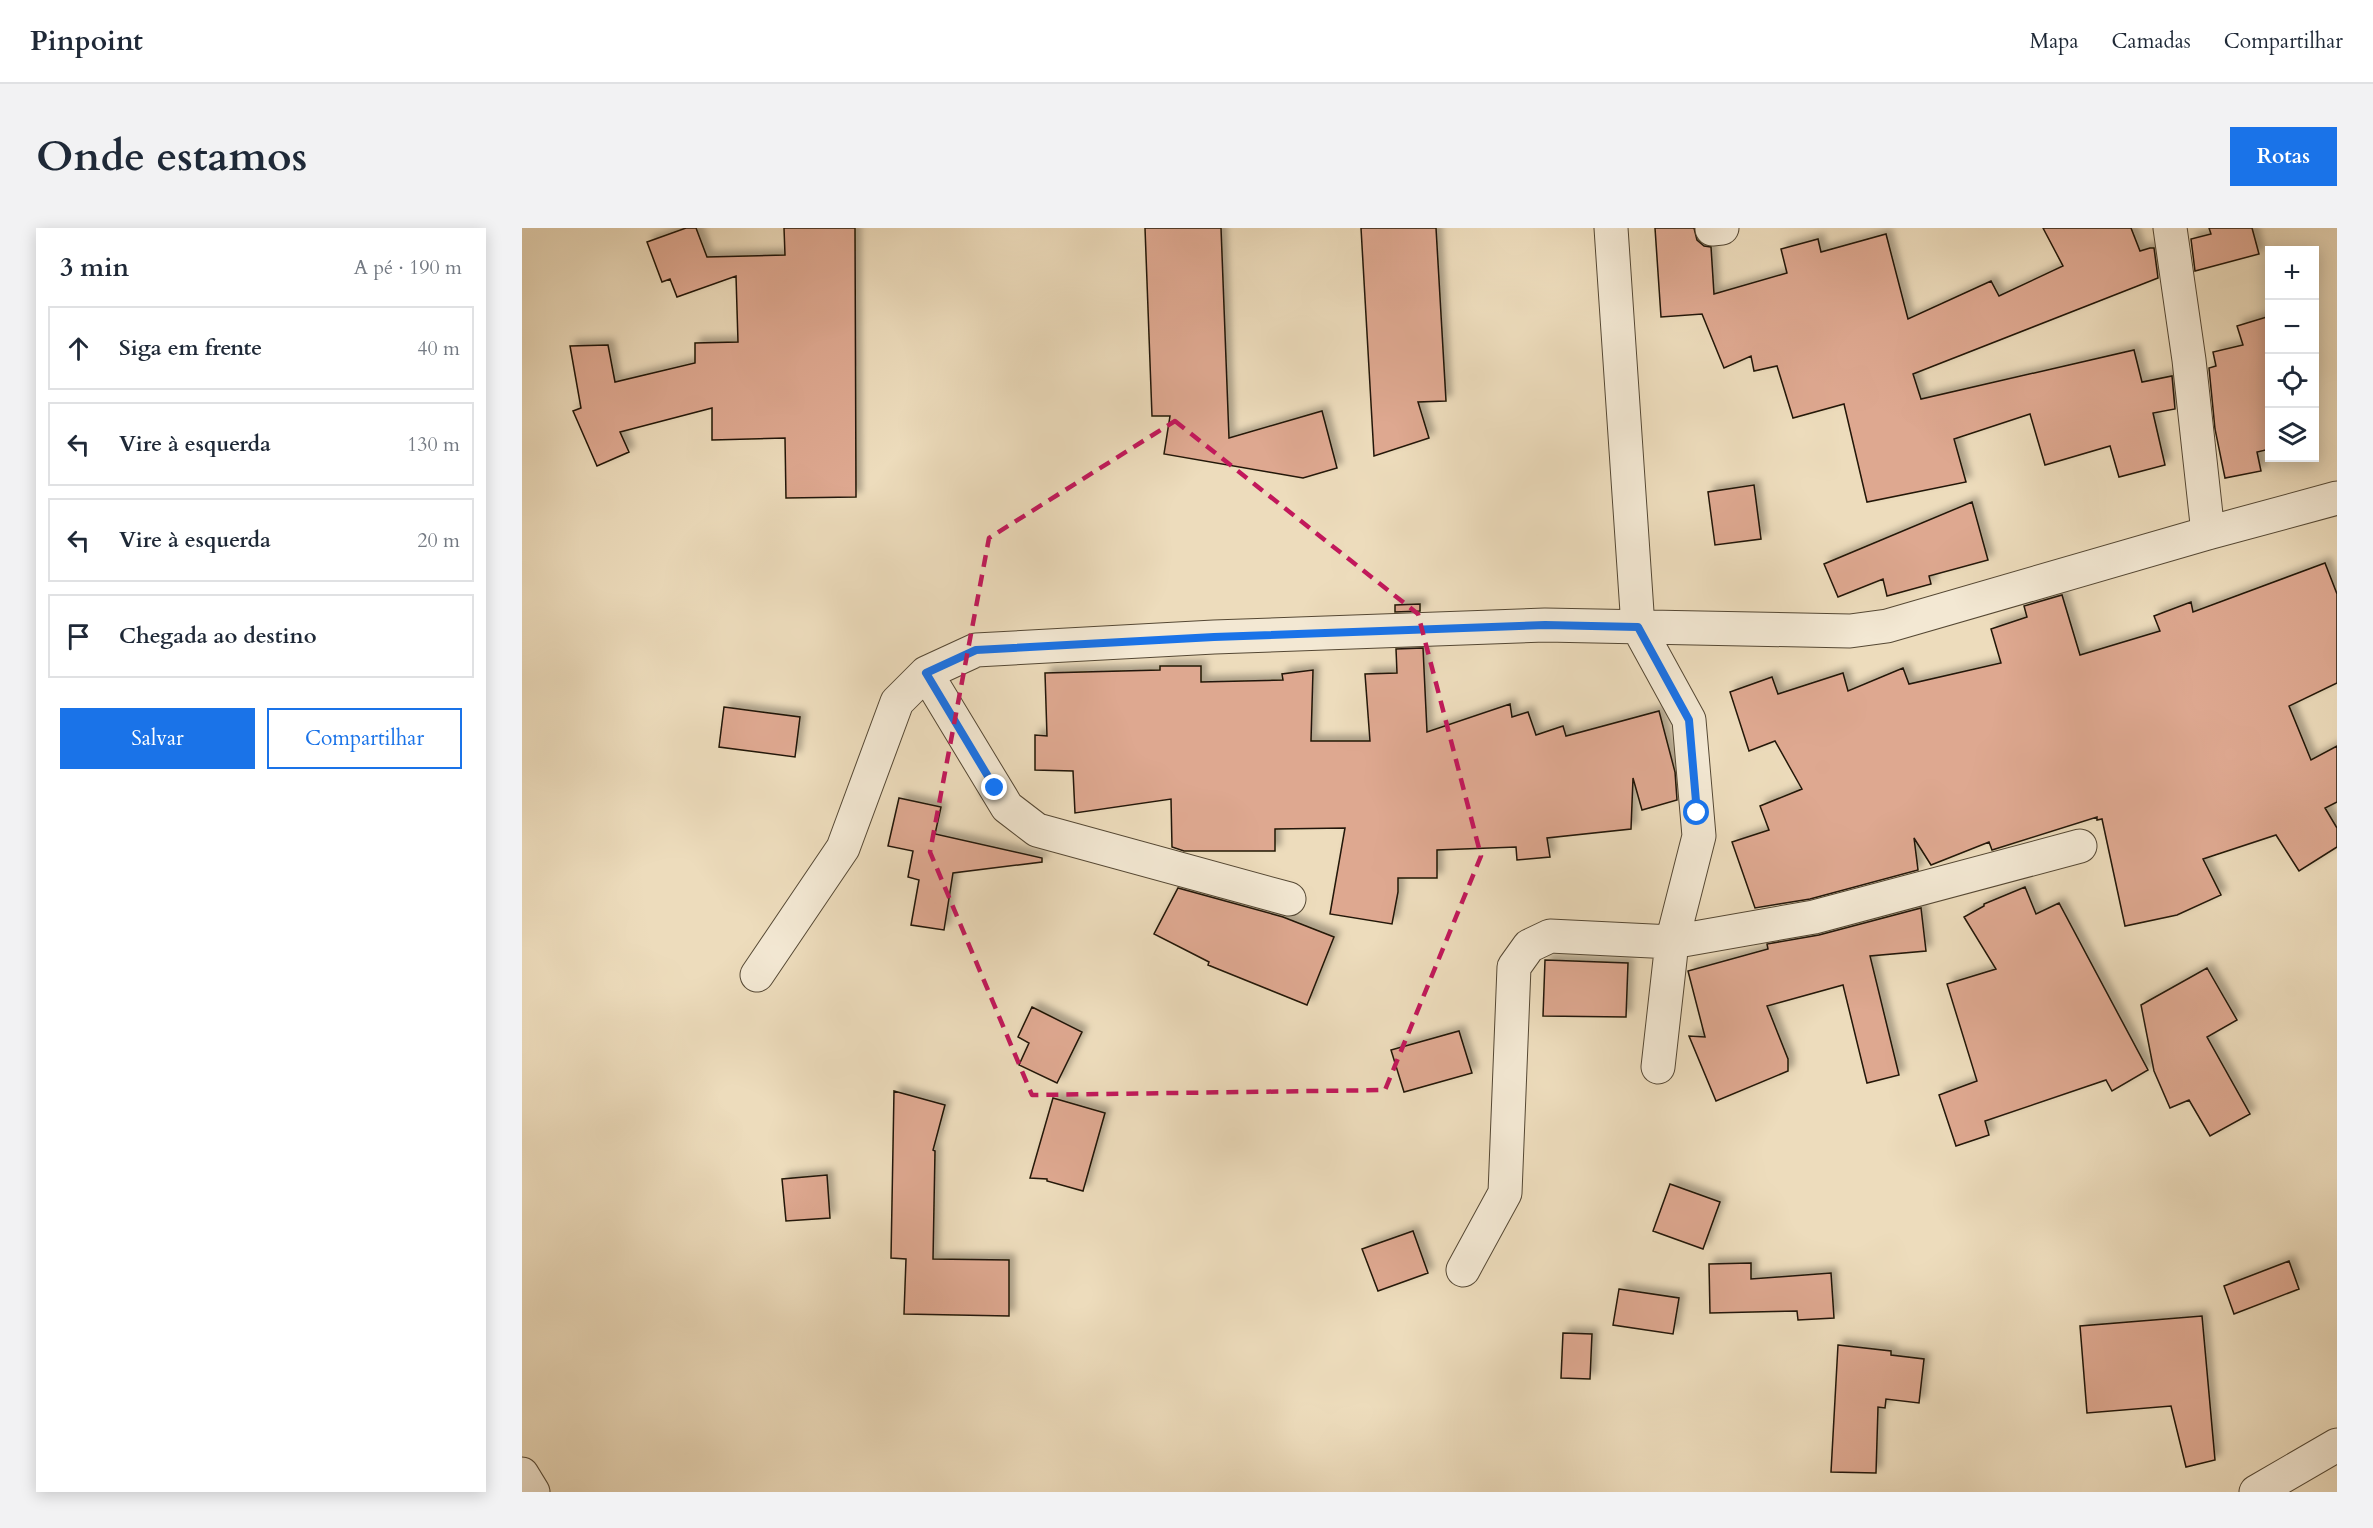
<!DOCTYPE html>
<html lang="pt">
<head>
<meta charset="utf-8">
<style>
	:root { --surface:#fff; --page:#f2f2f3; --text:#1f2937; --muted:#747a83; --line:#e0e1e3; --accent:#1a73e8 }
	body { margin:0; font-family:Cardo,serif; background:var(--page); color:var(--text) }
	.controls { position:absolute; right:18px; top:18px; display:grid; overflow:hidden; border-radius:0px; box-shadow:0 3px 15px #0003 }
	.controls button { width:54px; height:54px; display:grid; place-items:center; padding:0; border:0; border-bottom:2px solid var(--line); background:var(--surface); color:var(--text); font:30px sans-serif }
	.stop { position:absolute; width:18px; height:18px; margin:-14px; border:4px solid #1a73e8; border-radius:50%; background:#fff }
	.stop.end { background:#1a73e8; border-color:#fff; box-shadow:0 2px 6px #0008 }
	.list { margin:0; padding:0; list-style:none }
	h2 { display:flex; justify-content:space-between; align-items:center; height:78px; margin:0; padding:0 24px; font-size:26px }
	h2 small { font-size:20px; font-weight:400; color:var(--muted) }
	.list li { display:grid; grid-template-columns:39px 1fr auto; gap:18px; align-items:center; box-sizing:border-box; height:84px; margin:0 12px 12px; padding:0 12px; border:2px solid var(--line); border-radius:0px }
	.list b { display:block; font-size:22px; white-space:nowrap }
	.list em { font-size:20px; font-style:normal; color:var(--muted) }
	.actions { display:flex; gap:12px; padding:18px 24px }
	.actions a { flex:1; padding:14px 0; border:2px solid var(--accent); border-radius:0px; text-align:center; font-size:21px; color:var(--accent) }
	.actions .main { background:var(--accent); color:#fff }
	.icon { flex:none; width:33px; height:33px; fill:none; stroke:currentColor; stroke-width:2; stroke-linecap:round; stroke-linejoin:round }
	.map { position:relative; flex:none; width:1815px; height:1264px; overflow:hidden; border-radius:0px }
	header { display:flex; align-items:center; gap:36px; box-sizing:border-box; height:84px; padding:0 30px; background:var(--surface); border-bottom:2px solid var(--line) }
	header strong { font-size:28px }
	nav { display:flex; gap:33px; margin-inline-start:auto; font-size:21px }
	.intro { display:flex; align-items:center; justify-content:space-between; box-sizing:border-box; height:144px; padding:0 36px }
	h1 { margin:0; font-size:42px }
	.button { padding:15px 27px; border-radius:0px; background:var(--accent); color:#fff; font-size:21px; font-weight:700 }
	main { display:flex; gap:36px; padding:0 36px }
	aside { flex:1; background:var(--surface); border-radius:0px; box-shadow:0 3px 15px #0003 }
	.map>svg:first-child { display:block }
	.building { fill:#dea890; stroke:#221707; stroke-width:1.5; filter:url(#shadow) }
	.lines { fill:none; stroke-linecap:round; stroke-linejoin:round }
	.street-casing { stroke:#554834; stroke-width:35 }
	.street { stroke:#f3e8d3; stroke-width:33 }
	.route { stroke:#1a73e8; stroke-width:8 }
	.marked { fill:none; stroke:#c2185b; stroke-width:4.5; stroke-dasharray:12 8; stroke-linejoin:round }
</style>
</head>
<body>
<header>
<strong>Pinpoint</strong>
<nav><a>Mapa</a><a>Camadas</a><a>Compartilhar</a></nav>
</header>
<div class="intro"><h1>Onde estamos</h1><a class="button">Rotas</a></div>
<main>
<aside>
<h2>3 min<small>A pé · 190 m</small></h2>
<ul class="list">
<li><svg class="icon" aria-label="ahead" viewBox="0 0 24 24"><path d="M12 20V5M6 11l6-6 6 6"/></svg><div><b>Siga em frente</b></div><em>40 m</em></li>
<li><svg class="icon" aria-label="left" viewBox="0 0 24 24"><path d="M17 20v-9H6M10 6l-5 5 5 5"/></svg><div><b>Vire à esquerda</b></div><em>130 m</em></li>
<li><svg class="icon" aria-label="left" viewBox="0 0 24 24"><path d="M17 20v-9H6M10 6l-5 5 5 5"/></svg><div><b>Vire à esquerda</b></div><em>20 m</em></li>
<li><svg class="icon" aria-label="arrive" viewBox="0 0 24 24"><path d="M6 21V4h12l-3 4 3 4H6"/></svg><div><b>Chegada ao destino</b></div></li>
</ul>
<div class="actions"><a class="main">Salvar</a><a>Compartilhar</a></div>
</aside>
<div class="map">
<svg width="1815" height="1264" viewBox="0 0 1815 1264">
	<defs>
		<filter id="shadow"><feDropShadow dx="5.5" dy="-5.5" stdDeviation="3" flood-color="#0004"/></filter>
	</defs>
	<rect width="100%" height="100%" fill="#eddcbc"/>
	<filter id="stains"><feTurbulence type="fractalNoise" baseFrequency=".00333" numOctaves="4"/><feColorMatrix values="0 0 0 0 .2 0 0 0 0 .09 0 0 0 0 .02 0 0 0 .5 -.17"/></filter>
	<radialGradient id="worn" r=".72"><stop offset=".6" stop-color="#630" stop-opacity="0"/><stop offset="1" stop-color="#630" stop-opacity=".3"/></radialGradient>
	<path class="building" d="M 164,0 L 174,0 L 185,29 L 263,27 L 262,0 L 333,0 L 334,269 L 264,270 L 263,210 L 190,212 L 190,180 L 98,204 L 107,224 L 75,238 L 51,183 L 59,180 L 48,118 L 86,117 L 93,154 L 173,135 L 173,115 L 216,114 L 214,48 L 155,69 L 148,51 L 140,54 L 125,14 Z
		M 623,0 L 699,0 L 707,210 L 800,183 L 815,240 L 781,250 L 642,226 L 648,188 L 630,188 Z
		M 839,0 L 914,0 L 924,173 L 896,174 L 907,210 L 852,228 Z
		M 1133,0 L 1172,0 L 1175,12 L 1182,18 L 1189,19 L 1192,66 L 1265,45 L 1259,21 L 1296,11 L 1299,24 L 1364,6 L 1386,91 L 1469,53 L 1477,68 L 1541,38 L 1521,0 L 1609,0 L 1618,23 L 1628,20 L 1632,20 L 1636,50 L 1391,146 L 1399,171 L 1612,122 L 1620,154 L 1650,148 L 1653,181 L 1631,185 L 1643,237 L 1597,249 L 1588,218 L 1523,237 L 1508,186 L 1432,211 L 1444,254 L 1345,274 L 1322,176 L 1271,190 L 1255,138 L 1232,143 L 1229,128 L 1202,140 L 1180,86 L 1139,89 Z
		M 1687,0 L 1730,0 L 1737,26 L 1673,43 L 1669,11 L 1689,6 Z
		M 1748,88 L 1748,221 L 1735,224 L 1739,243 L 1703,250 L 1693,201 L 1687,140 L 1694,138 L 1691,124 L 1721,117 L 1715,98 Z
		M 1232,257 L 1239,311 L 1193,317 L 1186,264 Z
		M 1450,274 L 1466,332 L 1407,348 L 1409,356 L 1365,368 L 1361,351 L 1316,369 L 1302,336 Z
		M 1803,335 L 1815,366 L 1815,455 L 1767,478 L 1789,532 L 1815,518 L 1815,574 L 1803,580 L 1815,600 L 1815,619 L 1777,643 L 1754,607 L 1681,631 L 1699,667 L 1655,687 L 1603,698 L 1580,591 L 1575,592 L 1575,589 L 1470,622 L 1467,614 L 1409,637 L 1392,610 L 1396,642 L 1288,671 L 1233,680 L 1210,614 L 1247,602 L 1238,578 L 1280,561 L 1253,513 L 1227,523 L 1208,464 L 1250,449 L 1256,466 L 1321,445 L 1326,463 L 1381,440 L 1387,456 L 1479,435 L 1469,401 L 1505,389 L 1502,378 L 1540,367 L 1558,427 L 1638,403 L 1632,388 L 1669,374 L 1671,384 Z
		M 898,376 L 898,383 L 873,384 L 873,377 Z
		M 901,420 L 905,504 L 988,476 L 990,489 L 1006,484 L 1014,507 L 1041,498 L 1044,508 L 1137,483 L 1153,544 L 1155,572 L 1120,582 L 1111,550 L 1109,601 L 1025,610 L 1028,629 L 995,632 L 994,619 L 915,622 L 915,650 L 876,650 L 876,664 L 870,696 L 808,686 L 823,600 L 753,601 L 753,623 L 662,623 L 650,619 L 649,571 L 553,585 L 551,543 L 513,542 L 513,507 L 525,508 L 523,445 L 638,442 L 638,438 L 679,438 L 679,454 L 761,452 L 760,446 L 791,442 L 789,513 L 848,513 L 843,446 L 875,445 L 874,421 Z
		M 202,479 L 278,489 L 273,529 L 197,519 Z
		M 377,570 L 419,579 L 413,606 L 520,630 L 520,634 L 431,645 L 422,702 L 389,697 L 397,652 L 386,649 L 391,623 L 366,618 Z
		M 1503,659 L 1514,686 L 1537,675 L 1626,842 L 1590,863 L 1584,852 L 1463,893 L 1467,907 L 1434,918 L 1417,867 L 1455,853 L 1425,756 L 1474,741 L 1442,689 L 1462,678 L 1462,676 Z
		M 656,660 L 761,689 L 812,709 L 785,777 L 686,737 L 687,734 L 632,706 Z
		M 1399,680 L 1404,723 L 1348,728 L 1377,847 L 1345,855 L 1321,757 L 1245,778 L 1266,831 L 1266,843 L 1194,873 L 1167,808 L 1183,809 L 1166,743 L 1246,721 L 1245,716 L 1297,707 Z
		M 1023,732 L 1106,735 L 1104,789 L 1021,788 Z
		M 1685,740 L 1715,792 L 1685,809 L 1728,886 L 1688,908 L 1667,872 L 1648,880 L 1632,843 L 1619,777 Z
		M 510,779 L 560,804 L 535,855 L 497,837 L 507,815 L 496,809 Z
		M 937,803 L 950,845 L 882,864 L 869,822 Z
		M 372,863 L 423,877 L 411,922 L 413,923 L 411,1031 L 487,1032 L 487,1088 L 382,1086 L 384,1031 L 369,1030 Z
		M 531,870 L 583,885 L 561,963 L 525,953 L 525,951 L 508,950 Z
		M 305,947 L 308,990 L 264,993 L 260,951 Z
		M 1148,956 L 1198,974 L 1181,1021 L 1131,1003 Z
		M 891,1003 L 906,1045 L 856,1063 L 840,1021 Z
		M 1767,1033 L 1777,1061 L 1712,1086 L 1702,1058 Z
		M 1229,1035 L 1229,1051 L 1309,1045 L 1312,1090 L 1276,1092 L 1275,1083 L 1188,1085 L 1187,1036 Z
		M 1097,1061 L 1157,1070 L 1151,1106 L 1091,1097 Z
		M 1680,1088 L 1693,1232 L 1664,1239 L 1649,1178 L 1565,1185 L 1558,1098 Z
		M 1041,1105 L 1070,1106 L 1068,1151 L 1039,1150 Z
		M 1316,1117 L 1369,1123 L 1369,1127 L 1402,1131 L 1397,1175 L 1364,1171 L 1363,1180 L 1356,1179 L 1354,1245 L 1309,1244 Z"/>
	<g class="lines">
		<defs>
			<path id="street" d="M 1089,0 L 1116,399 L 1167,492 L 1177,608 L 1150,714 L 1136,839
				M 1648,0 L 1667,132 L 1686,305
				M 1190,1 L 1200,0
				M 404,445 L 485,579 L 515,602 L 767,671
				M 235,747 L 321,620 L 375,474 L 404,445 L 454,422 L 692,409 L 1023,397 L 1328,403 L 1365,398 L 1686,305 L 1815,270
				M 941,1042 L 983,965 L 992,739 L 1007,718 L 1028,708 L 1150,714 L 1292,689 L 1558,618
				M 0,1246 L 11,1264
				M 1734,1264 L 1815,1217"/>
		</defs>
		<use href="#street" class="street-casing"/>
		<use href="#street" class="street"/>
	</g>
	<g class="lines">
		<path class="route" d="M 473,560 L 404,445 L 454,422 L 692,409 L 1023,397 L 1116,399 L 1167,492 L 1175,585"/>
	</g>
	<path class="marked" d="M 653,193 L 896,386 L 959,628 L 863,862 L 510,867 L 408,624 L 467,310 Z"/>
	<rect width="100%" height="100%" filter="url(#stains)"/>
	<rect width="100%" height="100%" fill="url(#worn)"/>
</svg>
<div class="controls">
<button>+</button>
<button>−</button>
<button><svg class="icon" aria-label="locate" viewBox="0 0 24 24"><circle cx="12" cy="12" r="6"/><path d="M12 2v4M12 18v4M2 12h4M18 12h4"/></svg></button>
<button><svg class="icon" aria-label="layers" viewBox="0 0 24 24"><path d="M12 4l9 5-9 5-9-5zM3 14l9 5 9-5"/></svg></button>
</div>
<div class="stop" style="left:1175px;top:585px"></div>
<div class="stop end" style="left:473px;top:560px"></div>
</div>
</main>
</body>
</html>
